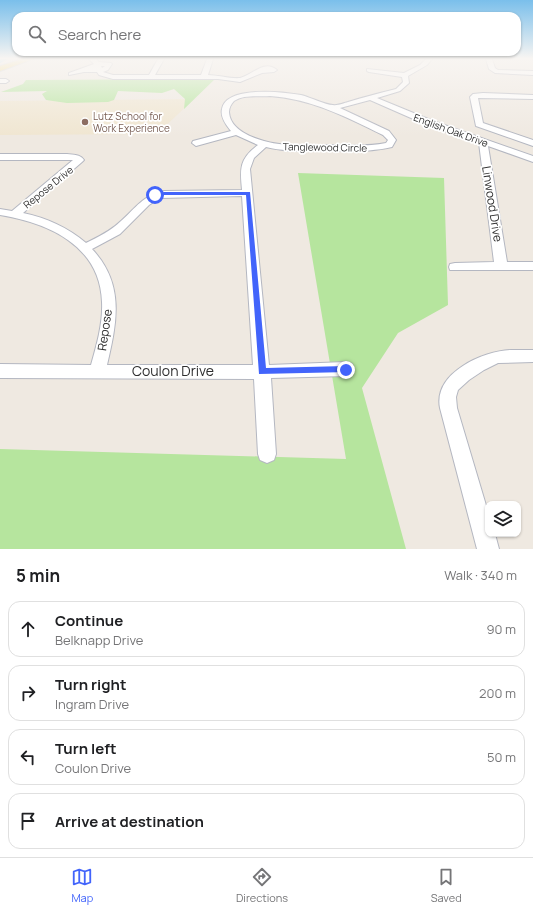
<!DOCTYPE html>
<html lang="en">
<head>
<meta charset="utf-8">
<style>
	:root { --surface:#fff; --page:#f2f2f2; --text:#202124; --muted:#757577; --line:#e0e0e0; --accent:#4264fb }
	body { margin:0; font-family:Manrope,sans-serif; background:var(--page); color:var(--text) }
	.controls { position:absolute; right:12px; bottom:12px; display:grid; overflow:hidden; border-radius:8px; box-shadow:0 1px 3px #0004 }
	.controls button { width:36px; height:36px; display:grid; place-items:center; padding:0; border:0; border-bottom:1px solid var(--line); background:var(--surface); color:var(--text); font:20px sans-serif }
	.stop { position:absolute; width:12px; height:12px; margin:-9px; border:3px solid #4264fb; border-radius:50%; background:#fff }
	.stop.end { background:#4264fb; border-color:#fff; box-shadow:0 1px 4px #0008 }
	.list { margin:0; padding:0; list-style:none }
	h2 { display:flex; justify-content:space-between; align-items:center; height:52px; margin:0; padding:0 16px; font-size:17px }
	h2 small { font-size:13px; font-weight:400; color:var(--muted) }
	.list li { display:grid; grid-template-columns:26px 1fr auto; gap:12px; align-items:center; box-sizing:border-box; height:56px; margin:0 8px 8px; padding:0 8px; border:1px solid var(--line); border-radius:12px }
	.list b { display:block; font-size:15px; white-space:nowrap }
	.list p { margin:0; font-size:13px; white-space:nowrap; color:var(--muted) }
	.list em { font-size:13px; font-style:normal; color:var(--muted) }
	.icon { flex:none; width:22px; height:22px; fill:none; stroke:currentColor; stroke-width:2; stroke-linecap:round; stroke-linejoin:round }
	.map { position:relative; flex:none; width:533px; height:549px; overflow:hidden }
	.search { position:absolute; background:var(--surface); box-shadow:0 1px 3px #0004; left:12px; right:12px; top:12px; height:44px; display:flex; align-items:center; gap:10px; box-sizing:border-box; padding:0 14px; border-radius:12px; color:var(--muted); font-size:15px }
	.sheet { height:308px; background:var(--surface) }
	nav { display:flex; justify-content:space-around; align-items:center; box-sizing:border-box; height:56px; border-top:1px solid var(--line); background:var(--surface); font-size:11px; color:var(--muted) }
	nav a { display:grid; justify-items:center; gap:2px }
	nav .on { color:var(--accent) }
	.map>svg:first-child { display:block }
	.education { fill:#f0e6d1 }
	.green { fill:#b6e59e }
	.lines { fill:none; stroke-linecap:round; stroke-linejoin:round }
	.river { fill:#75cff0; fill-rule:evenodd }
	.minor-casing { stroke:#b4b7c1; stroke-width:2 }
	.major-casing { stroke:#c9c9c9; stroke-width:2 }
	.minor { fill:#fff; fill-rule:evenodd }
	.major { fill:#f2d163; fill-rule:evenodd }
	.route { fill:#4264fb }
	.education-dot { fill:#8d6e63; stroke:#fff; stroke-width:1.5 }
	.labels { text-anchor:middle; stroke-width:3.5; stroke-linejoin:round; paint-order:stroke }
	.far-education-label { font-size:10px; fill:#785e54; stroke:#fff; text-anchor:start }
	.far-street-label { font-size:10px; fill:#2e2e2e; stroke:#fff }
	.street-label { font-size:12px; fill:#2e2e2e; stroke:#fff }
	.near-street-label { font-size:14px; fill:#2e2e2e; stroke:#fff }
</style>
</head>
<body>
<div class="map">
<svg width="533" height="549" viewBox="0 0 533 549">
	<rect width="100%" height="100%" fill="#efe9e1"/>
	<path class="education" d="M 194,99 L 157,134 L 0,135 L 0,101 Z"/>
	<path class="green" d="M 215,79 L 184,109 L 185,99 L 174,89 L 162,93 L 118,91 L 114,100 L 108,102 L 67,103 L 46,100 L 42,94 L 47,91 L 1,92 L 23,84 L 26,80 Z
		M 298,173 L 444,178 L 448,305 L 398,333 L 362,388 L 406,549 L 0,549 L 0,449 L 346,459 Z"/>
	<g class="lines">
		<path class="river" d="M 0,59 L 8,59 L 0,63 Z"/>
		<defs>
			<path id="minor" d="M 89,59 L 96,59 L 99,62 L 111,63 L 112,64 L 108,70 L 103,72 L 113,75 L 149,75 L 158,59 L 164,59 L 155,75 L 201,75 L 207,59 L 213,59 L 208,75 C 217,75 232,79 240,78 C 253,75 264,59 277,70 L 274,72 L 262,73 L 240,82 L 218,79 L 113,79 L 99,75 L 97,72 L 84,72 L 69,75 L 69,73 L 94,64 ZM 101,66 L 105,66 L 102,68 Z
				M 426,59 L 432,59 L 427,65 L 408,76 L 409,83 L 400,91 L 377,98 L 433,121 L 533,156 L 533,162 L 488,146 L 507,262 L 533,262 L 533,270 L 450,270 L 449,267 L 450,264 L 455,263 L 494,262 L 479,143 L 427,125 L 370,100 L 340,108 L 389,131 L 396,140 L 392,147 C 371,152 349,151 328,151 C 307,151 286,152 266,147 L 254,158 L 250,169 L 269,365 L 346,362 L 352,364 L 354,369 L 352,374 L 346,376 L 271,378 L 276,454 L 274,460 L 267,463 L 260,460 L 258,454 L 254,379 L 0,378 L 0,364 L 91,365 C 97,344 103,323 102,302 C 100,245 48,223 0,215 L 0,209 L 12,211 L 73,160 L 0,160 L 0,154 L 67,154 C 74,155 80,154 84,160 L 82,162 L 23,213 C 47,218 67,227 86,243 C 98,237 111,231 121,221 C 137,207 142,196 164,191 L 242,190 C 240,169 239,159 258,145 L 236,135 L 196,146 L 192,143 L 193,141 L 231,131 C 226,125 220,117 222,109 C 226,85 284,92 301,95 C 310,97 325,105 333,105 C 337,106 344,103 348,102 C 364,97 380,93 396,89 L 403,82 L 402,77 L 369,72 L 367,71 L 367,69 L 404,73 L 420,65 ZM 270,96 C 312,99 346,117 383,135 L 388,140 L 386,143 C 367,147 347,145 328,145 C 307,145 285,147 264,141 C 250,137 230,129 229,112 C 229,108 231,104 234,101 C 244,94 259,97 270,96 ZM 242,196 L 253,365 L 107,365 C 117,322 125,284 92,249 L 120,234 L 149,205 L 160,198 Z
				M 486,59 L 492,59 L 495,68 L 498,70 L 533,71 L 533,75 L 495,73 L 489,69 Z
				M 0,79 L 6,79 L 9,81 L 6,83 L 0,83 Z
				M 483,93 L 533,95 L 533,99 L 478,98 L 483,123 L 533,140 L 533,146 L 476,126 L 470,97 L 473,94 Z
				M 511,350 L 533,350 L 533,362 L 498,363 L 484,370 L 469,380 L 458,390 L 456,397 L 457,408 L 488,512 L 488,534 L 495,534 L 499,549 L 477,549 L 440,408 C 433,373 483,351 511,350 Z"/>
			<path id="major" d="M 22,59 L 33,59 L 0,71 L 0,66 Z"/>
		</defs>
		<use href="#minor" class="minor-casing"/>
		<use href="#major" class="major-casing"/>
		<use href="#minor" class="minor"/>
		<use href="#major" class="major"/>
	</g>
	<linearGradient id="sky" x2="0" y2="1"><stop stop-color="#7abfeb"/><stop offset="0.43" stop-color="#f8f5f2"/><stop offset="1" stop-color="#f8f5f2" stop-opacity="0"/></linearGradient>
	<rect width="533" height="136" fill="url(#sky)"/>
	<path class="route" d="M 164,192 L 250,192 L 266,368 L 346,366 L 350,370 L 349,372 L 259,374 L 246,195 L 164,195 L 155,197 L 153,195 Z"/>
	<circle class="education-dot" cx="85" cy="122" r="4"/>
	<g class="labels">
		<g class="far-education-label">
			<text x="93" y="120">Lutz School for<tspan x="93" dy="12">Work Experience</tspan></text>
		</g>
		<g class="far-street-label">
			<text transform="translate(451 130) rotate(20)" y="4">English Oak Drive</text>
			<text transform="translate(325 147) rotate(1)" y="4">Tanglewood Circle</text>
			<text transform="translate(48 187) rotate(-39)" y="4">Repose Drive</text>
		</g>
		<g class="street-label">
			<text transform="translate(492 204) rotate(81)" y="4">Linwood Drive</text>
			<text transform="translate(105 330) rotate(-82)" y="4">Repose</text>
		</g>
		<g class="near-street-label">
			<text x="173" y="376">Coulon Drive</text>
		</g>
	</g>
</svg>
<div class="controls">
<button><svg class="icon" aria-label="layers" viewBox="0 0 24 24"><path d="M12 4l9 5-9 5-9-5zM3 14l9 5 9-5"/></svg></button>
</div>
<div class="stop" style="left:155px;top:195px"></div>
<div class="stop end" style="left:346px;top:370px"></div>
<div class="search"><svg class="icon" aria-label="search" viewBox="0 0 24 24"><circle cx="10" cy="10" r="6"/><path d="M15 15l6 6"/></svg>Search here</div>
</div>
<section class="sheet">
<h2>5 min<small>Walk · 340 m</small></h2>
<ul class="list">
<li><svg class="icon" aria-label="ahead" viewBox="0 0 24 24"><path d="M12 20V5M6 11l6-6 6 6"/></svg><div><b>Continue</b><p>Belknapp Drive</p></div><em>90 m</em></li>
<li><svg class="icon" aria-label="right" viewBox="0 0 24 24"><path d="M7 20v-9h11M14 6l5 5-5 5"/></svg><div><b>Turn right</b><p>Ingram Drive</p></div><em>200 m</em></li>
<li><svg class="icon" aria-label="left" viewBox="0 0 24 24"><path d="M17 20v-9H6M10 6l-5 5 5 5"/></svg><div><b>Turn left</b><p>Coulon Drive</p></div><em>50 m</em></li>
<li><svg class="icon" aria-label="arrive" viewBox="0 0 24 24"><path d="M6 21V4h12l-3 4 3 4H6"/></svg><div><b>Arrive at destination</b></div></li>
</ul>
</section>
<nav>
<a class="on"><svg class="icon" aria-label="map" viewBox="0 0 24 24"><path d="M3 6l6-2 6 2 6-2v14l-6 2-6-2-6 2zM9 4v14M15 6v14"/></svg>Map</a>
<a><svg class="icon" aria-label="directions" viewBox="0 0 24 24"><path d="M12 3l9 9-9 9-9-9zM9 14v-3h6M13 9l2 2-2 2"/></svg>Directions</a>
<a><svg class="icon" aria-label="saved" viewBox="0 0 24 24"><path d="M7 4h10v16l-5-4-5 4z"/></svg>Saved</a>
</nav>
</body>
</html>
